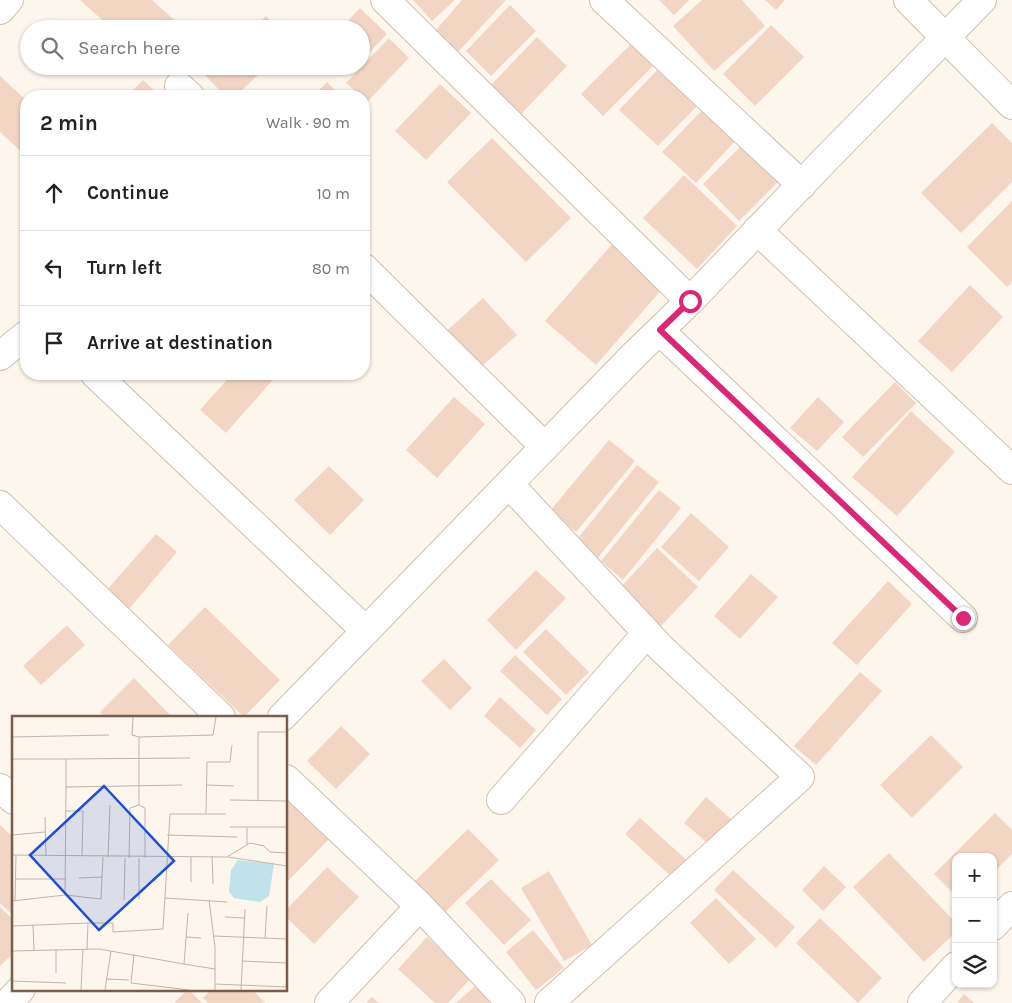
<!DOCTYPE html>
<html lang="en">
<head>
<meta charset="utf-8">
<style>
	:root { --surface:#fff; --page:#f6f6f6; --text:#222; --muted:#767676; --line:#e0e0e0 }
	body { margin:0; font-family:Karla,sans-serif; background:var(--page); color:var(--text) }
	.controls { position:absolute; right:15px; bottom:15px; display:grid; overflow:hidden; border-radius:10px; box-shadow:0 1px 4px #0004 }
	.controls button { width:45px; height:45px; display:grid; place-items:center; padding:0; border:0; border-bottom:1px solid var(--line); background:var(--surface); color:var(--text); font:25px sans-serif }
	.stop { position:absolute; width:15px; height:15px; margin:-11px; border:4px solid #db2777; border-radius:50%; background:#fff }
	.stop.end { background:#db2777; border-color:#fff; box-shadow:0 1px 5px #0008 }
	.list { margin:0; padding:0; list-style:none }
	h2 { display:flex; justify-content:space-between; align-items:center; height:65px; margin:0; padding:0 20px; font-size:21px }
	h2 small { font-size:16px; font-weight:400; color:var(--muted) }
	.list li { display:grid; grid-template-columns:32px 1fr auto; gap:15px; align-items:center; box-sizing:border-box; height:75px; padding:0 20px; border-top:1px solid var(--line) }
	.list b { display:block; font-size:19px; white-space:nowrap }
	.list em { font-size:16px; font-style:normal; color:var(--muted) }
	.icon { flex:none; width:28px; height:28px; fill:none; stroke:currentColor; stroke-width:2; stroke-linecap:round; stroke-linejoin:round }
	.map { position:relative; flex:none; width:1012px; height:1003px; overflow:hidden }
	.search { position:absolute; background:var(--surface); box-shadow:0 1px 4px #0004; left:20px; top:20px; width:350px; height:55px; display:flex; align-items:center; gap:12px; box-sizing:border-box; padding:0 18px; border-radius:28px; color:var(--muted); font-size:19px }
	.panel { position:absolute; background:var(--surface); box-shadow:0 1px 4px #0004; left:20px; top:90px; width:350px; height:290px; border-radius:20px }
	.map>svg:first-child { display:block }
	.building { fill:#f3d5c3 }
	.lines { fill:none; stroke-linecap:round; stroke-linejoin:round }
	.minor-casing { stroke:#d1beb0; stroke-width:30 }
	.minor { stroke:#fff; stroke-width:28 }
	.route { stroke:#db2777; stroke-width:6 }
	.inset-road { fill:none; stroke:#c5b3a7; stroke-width:1 }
	.view { fill:#1d4ed8; fill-opacity:0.15; stroke:#1d4ed8; stroke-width:2.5 }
	.inset-edge { fill:none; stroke:#7a5c4d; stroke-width:2.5 }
</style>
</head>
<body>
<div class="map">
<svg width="1012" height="1003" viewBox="0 0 1012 1003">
	<rect width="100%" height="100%" fill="#fdf6ec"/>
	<path class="building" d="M 80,0 L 152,0 L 182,27 L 180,29 L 112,29 Z
		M 413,0 L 455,0 L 432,21 Z
		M 462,0 L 506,0 L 458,52 L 435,31 Z
		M 659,0 L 689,0 L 674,15 Z
		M 702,0 L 742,0 L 765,26 L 714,71 L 673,26 Z
		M 765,0 L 785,0 L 776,10 Z
		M 510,5 L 536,31 L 491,76 L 466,51 Z
		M 360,8 L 387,34 L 361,61 L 361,29 L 340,29 Z
		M 266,16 L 279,29 L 252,29 Z
		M 771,25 L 804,57 L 755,106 L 723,74 Z
		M 537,37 L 567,66 L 521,114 L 491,85 Z
		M 389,38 L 409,58 L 367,102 L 364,99 L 364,96 L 361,96 L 346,83 Z
		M 634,41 L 656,63 L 603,116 L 581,94 Z
		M 663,64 L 702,101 L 658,146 L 619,110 Z
		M 212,66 L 267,66 L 236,96 L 225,96 L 204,74 Z
		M 342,66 L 356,66 L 350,73 Z
		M 0,76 L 26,100 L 26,156 L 0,132 Z
		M 143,80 L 160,96 L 127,96 Z
		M 327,82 L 341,96 L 313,96 Z
		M 440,84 L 471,113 L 426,160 L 395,131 Z
		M 706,106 L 739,137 L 696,183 L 662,152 Z
		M 992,123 L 1012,143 L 1012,182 L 961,233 L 921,193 Z
		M 492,138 L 571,218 L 526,262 L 447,182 Z
		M 746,141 L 782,178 L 739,221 L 703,184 Z
		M 684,175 L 737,226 L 697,269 L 643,218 Z
		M 1012,201 L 1012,282 L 1007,287 L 967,247 Z
		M 613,243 L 664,287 L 596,365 L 545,321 Z
		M 970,285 L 1003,317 L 952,372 L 918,341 Z
		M 483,298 L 517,335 L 473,374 L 440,337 Z
		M 232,374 L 278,374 L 226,433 L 200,410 Z
		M 895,382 L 916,403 L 863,457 L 842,437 Z
		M 454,397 L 485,424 L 437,478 L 406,450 Z
		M 818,397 L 844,422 L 817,451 L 790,428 Z
		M 911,411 L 955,452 L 897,516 L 852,477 Z
		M 609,440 L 635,461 L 576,532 L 550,511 Z
		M 637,465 L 659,482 L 596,560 L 574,543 Z
		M 329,466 L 364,500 L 330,535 L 294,500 Z
		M 659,490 L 681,508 L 623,580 L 601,561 Z
		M 691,513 L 729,547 L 699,581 L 661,547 Z
		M 156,534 L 177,552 L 128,610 L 106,591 Z
		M 657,548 L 698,587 L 660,627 L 620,588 Z
		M 536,570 L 566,598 L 516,650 L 487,620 Z
		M 751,574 L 778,597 L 740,639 L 714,616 Z
		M 888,581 L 912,604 L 857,665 L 832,643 Z
		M 205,607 L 280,680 L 244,717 L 168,645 Z
		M 67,625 L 85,645 L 41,685 L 23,666 Z
		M 546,629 L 589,672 L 566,695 L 523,652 Z
		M 515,655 L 562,699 L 547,715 L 500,671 Z
		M 444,659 L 472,688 L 450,710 L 421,681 Z
		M 860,672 L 882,691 L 816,765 L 794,746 Z
		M 134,678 L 172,717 L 105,717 L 100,712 Z
		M 500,697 L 536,730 L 520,748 L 484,716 Z
		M 341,726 L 370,754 L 336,789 L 307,761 Z
		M 931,735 L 963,767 L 912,818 L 880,785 Z
		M 286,788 L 334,834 L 286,883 Z
		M 706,797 L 739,826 L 717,851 L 684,823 Z
		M 995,813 L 1012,830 L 1012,854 L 993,873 L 993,857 L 956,857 L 956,896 L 934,874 Z
		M 640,818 L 690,863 L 675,880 L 625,834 Z
		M 0,825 L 14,838 L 14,916 L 0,903 Z
		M 468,829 L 499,860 L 444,913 L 414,882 Z
		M 889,853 L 956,923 L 956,932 L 924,962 L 853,887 Z
		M 824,866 L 846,887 L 823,911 L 802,890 Z
		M 327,867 L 359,897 L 314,944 L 286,917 L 286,910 Z
		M 733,870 L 795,927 L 776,948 L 714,890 Z
		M 549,871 L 592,945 L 564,961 L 521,888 Z
		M 491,879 L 531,920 L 504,945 L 465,903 Z
		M 716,898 L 756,939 L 729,964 L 690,923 Z
		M 0,907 L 14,920 L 14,952 L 0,966 Z
		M 820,918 L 882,978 L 858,1003 L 796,943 Z
		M 533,930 L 564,968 L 536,990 L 506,952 Z
		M 427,937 L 471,978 L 448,1003 L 435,1003 L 398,969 Z
		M 480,982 L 499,1003 L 456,1003 Z
		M 188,989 L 202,1003 L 174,1003 Z
		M 212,989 L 252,989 L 265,1003 L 208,1003 L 203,998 Z
		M 964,994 L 974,1003 L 957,1003 Z
		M 372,997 L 379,1003 L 366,1003 Z"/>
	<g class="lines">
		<defs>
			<path id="minor" d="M 385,0 L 690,301
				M 604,0 L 802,185
				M 908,0 L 1012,105
				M 0,10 L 9,0
				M 179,86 L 190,96
				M 757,230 L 1012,470
				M 364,268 L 545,447
				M 660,331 L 963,618
				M 0,356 L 26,335
				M 95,374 L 366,631
				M 509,484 L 662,649 L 800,777 L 549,1003
				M 0,505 L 221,717
				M 282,717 L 635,354 L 690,301 L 823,162 L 982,0
				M 286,779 L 420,906 L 511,1003
				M 0,788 L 14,800
				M 501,800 L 647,633
				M 993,926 L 1012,906
				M 8,1003 L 21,989
				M 329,1003 L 420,906
				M 922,1003 L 956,966"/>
		</defs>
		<use href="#minor" class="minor-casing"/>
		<use href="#minor" class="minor"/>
	</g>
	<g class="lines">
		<path class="route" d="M 690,301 L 660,330 L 963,618"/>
	</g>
	<g transform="translate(12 716)">
		<rect width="275" height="275" fill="#fdf6ec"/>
		<path d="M 226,144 L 262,148 L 257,180 L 248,186 L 222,182 L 217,176 L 219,154 Z" fill="#bfe3e8"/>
		<path class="inset-road" d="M 121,1 L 120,19 L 127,21 L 201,19 L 204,1M 0,21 L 97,19M 127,21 L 127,89 L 133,92 L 133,142M 0,43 L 54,43M 195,69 L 222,70M 54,71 L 54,43 L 178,42M 275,73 L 275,52M 218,84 L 275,85M 246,84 L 246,16 L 275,16M 54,95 L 71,95 L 70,140M 194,97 L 195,46 L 218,46 L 220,29M 33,101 L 34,140M 218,111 L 275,111M 0,119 L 33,116M 155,119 L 225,121M 235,128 L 235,112M 0,139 L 215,141 L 238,127 L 252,130 L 258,136 L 275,137M 200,140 L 201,168M 96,141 L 98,89M 216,141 L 275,150M 117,142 L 118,92 L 127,89M 67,162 L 90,161M 3,163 L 54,163M 179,166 L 179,141M 53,179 L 89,183 L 91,141M 153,182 L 215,186M 127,183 L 127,142M 112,184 L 113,142M 197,184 L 203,231 L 203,274M 0,185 L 53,179 L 54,71 L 170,69M 3,185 L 4,139M 213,201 L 232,202M 21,209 L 22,234M 0,210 L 76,207M 201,220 L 275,223M 174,221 L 189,222M 253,222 L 255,190M 75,233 L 76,207 L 101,207 L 101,216 L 151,213 L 158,98 L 214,98M 0,235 L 87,233 L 172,248 L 176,197M 122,238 L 119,267 L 177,274M 230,245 L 275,247M 172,248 L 203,253M 44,257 L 44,233M 94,263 L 117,264M 0,265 L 54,267M 203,268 L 275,271M 69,274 L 71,233M 93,274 L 99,235M 229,274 L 233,193"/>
		<path class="view" d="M 92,70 L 162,145 L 87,214 L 18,139 Z"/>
		<rect width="275" height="275" class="inset-edge"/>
	</g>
</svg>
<div class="controls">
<button>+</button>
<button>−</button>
<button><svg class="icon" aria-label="layers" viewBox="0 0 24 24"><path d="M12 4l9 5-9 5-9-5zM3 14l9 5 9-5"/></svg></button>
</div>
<div class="stop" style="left:690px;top:301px"></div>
<div class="stop end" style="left:963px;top:618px"></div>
<div class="search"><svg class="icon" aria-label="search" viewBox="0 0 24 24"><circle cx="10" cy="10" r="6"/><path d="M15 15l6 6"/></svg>Search here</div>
<section class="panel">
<h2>2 min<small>Walk · 90 m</small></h2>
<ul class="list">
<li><svg class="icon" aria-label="ahead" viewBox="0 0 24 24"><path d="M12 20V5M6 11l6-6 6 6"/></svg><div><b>Continue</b></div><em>10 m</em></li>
<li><svg class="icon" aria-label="left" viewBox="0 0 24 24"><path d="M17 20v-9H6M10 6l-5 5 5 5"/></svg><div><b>Turn left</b></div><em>80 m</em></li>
<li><svg class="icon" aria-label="arrive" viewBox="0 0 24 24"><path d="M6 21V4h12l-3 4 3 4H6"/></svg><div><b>Arrive at destination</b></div></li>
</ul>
</section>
</div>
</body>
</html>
